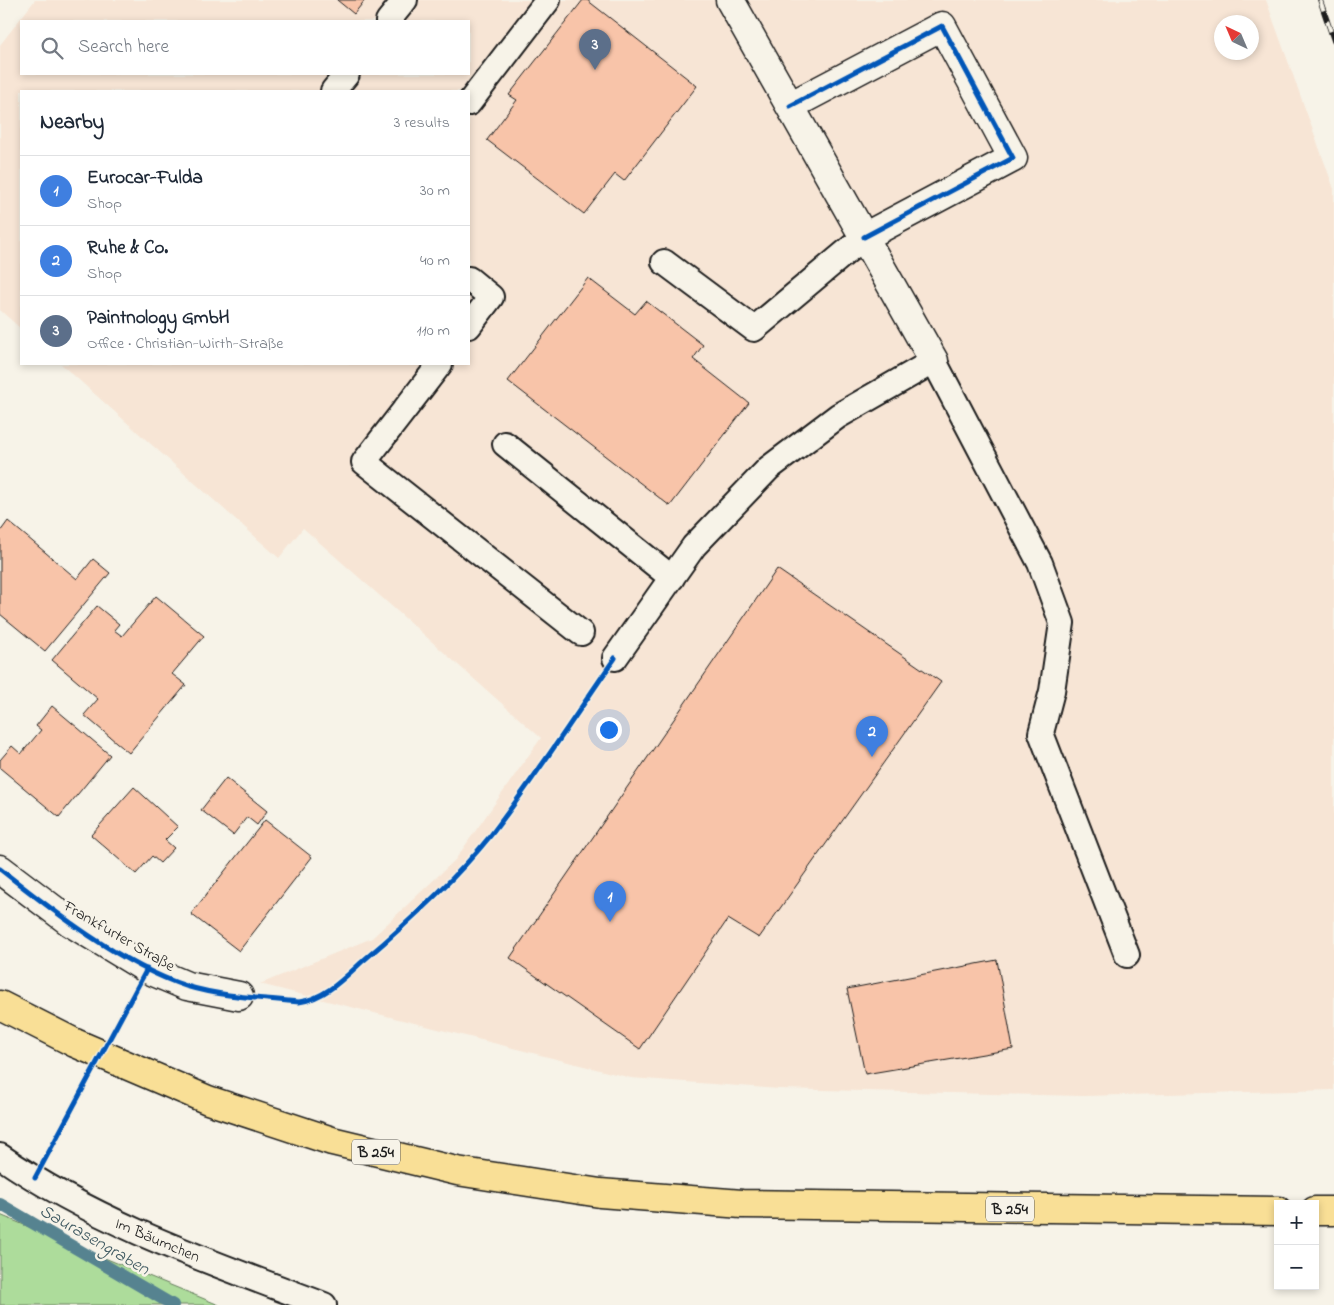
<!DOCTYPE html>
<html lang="en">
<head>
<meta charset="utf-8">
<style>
	:root { --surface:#fff; --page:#f2f2f3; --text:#1f2937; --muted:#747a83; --line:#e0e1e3; --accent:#ea580c }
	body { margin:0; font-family:"Indie Flower",sans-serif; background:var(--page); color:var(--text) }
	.controls { position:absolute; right:15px; bottom:15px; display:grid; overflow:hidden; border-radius:0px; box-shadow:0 2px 8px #0003 }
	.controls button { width:45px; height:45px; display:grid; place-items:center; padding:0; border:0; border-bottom:1px solid var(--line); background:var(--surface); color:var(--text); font:25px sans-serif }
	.compass { position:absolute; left:1214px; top:15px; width:45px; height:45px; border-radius:50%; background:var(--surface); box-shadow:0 2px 8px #0003; rotate:316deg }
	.you { position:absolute; left:608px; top:729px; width:18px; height:18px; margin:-12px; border:4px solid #fff; border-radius:50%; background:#1a73e8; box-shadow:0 0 0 8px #1a73e833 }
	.badge { display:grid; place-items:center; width:32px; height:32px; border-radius:50%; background:var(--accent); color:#fff; font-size:16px; font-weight:700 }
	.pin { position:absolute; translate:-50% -41px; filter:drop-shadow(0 1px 2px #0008) }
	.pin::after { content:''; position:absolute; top:26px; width:18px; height:15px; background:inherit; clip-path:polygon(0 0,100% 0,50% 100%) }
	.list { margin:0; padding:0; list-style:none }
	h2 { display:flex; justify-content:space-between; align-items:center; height:65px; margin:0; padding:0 20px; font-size:21px }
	h2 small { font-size:16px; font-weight:400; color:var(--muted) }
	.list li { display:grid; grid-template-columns:32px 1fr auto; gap:15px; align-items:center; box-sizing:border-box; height:70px; padding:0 20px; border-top:1px solid var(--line) }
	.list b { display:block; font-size:19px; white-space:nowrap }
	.list p { margin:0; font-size:16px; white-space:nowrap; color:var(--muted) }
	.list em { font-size:16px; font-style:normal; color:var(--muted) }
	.icon { flex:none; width:28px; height:28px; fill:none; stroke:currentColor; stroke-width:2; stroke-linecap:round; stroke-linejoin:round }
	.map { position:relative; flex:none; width:1334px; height:1305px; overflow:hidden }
	.search { position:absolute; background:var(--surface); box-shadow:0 2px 8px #0003; left:20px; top:20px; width:450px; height:55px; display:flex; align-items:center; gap:12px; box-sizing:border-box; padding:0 18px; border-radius:0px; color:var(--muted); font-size:19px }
	.panel { position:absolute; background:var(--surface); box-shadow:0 2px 8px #0003; left:20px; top:90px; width:450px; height:275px; border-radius:0px }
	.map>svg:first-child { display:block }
	.built { fill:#f7e5d5; fill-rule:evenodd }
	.green { fill:#addc9b; stroke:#647c5c }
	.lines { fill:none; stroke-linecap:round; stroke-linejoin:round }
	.stream { stroke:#568390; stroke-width:12 }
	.building { fill:#f8c4a9; stroke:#1c1c1c }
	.service-casing { stroke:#1c1c1c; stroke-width:28 }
	.minor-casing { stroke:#1c1c1c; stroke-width:31 }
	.primary-casing { stroke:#1c1c1c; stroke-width:31 }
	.service { stroke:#f7f3e8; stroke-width:24 }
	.minor { stroke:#f7f3e8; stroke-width:28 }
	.primary { stroke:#f9df96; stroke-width:28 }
	.rail-casing { stroke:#1c1c1c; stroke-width:5.5 }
	.rail { stroke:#f7f3e8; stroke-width:4; stroke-dasharray:11; stroke-linecap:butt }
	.cycleway-casing { stroke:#f7f3e8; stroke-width:8 }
	.cycleway { stroke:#0057b8; stroke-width:5 }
	.labels { text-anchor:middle; stroke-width:5; stroke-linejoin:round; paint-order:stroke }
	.shield { fill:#f7f3e8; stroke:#5e5c59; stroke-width:1 }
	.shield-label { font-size:15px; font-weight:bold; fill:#1c1c1c }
	.street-label { font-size:16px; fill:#1c1c1c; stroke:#f7f3e8 }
	.water-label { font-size:18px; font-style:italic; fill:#3e5860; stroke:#f7f3e8 }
</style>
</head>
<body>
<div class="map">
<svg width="1334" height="1305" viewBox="0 0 1334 1305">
	<rect width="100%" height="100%" fill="#f7f3e8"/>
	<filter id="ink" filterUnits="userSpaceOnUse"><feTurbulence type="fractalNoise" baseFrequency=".02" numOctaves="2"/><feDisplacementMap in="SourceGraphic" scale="10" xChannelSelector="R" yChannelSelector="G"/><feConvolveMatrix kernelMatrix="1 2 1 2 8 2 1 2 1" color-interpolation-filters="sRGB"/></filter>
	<g filter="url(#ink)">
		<path class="built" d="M 35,0 L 1266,0 L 1334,189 L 1334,1090 L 1083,1096 L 779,1089 L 631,1078 L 260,984 L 372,938 L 455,860 L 541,738 L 303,528 L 279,558 L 61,364 L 469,364 L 469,91 L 21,91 L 21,329 L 0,310 L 0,45 ZM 21,21 L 469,21 L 469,74 L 21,74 ZM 1222,22 L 1252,22 L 1252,52 L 1222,52 Z"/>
		<path class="green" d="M 0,1215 L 219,1305 L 0,1305 Z"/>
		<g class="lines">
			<path class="stream" d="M 0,1204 L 173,1305"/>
		</g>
		<path class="building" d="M 337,0 L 365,0 L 354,14 Z
			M 583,0 L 587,0 L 697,86 L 624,181 L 615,174 L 584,214 L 487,140 L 517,100 L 509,95 Z
			M 588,278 L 635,314 L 646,301 L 703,345 L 693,359 L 749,403 L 670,506 L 508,381 Z
			M 8,521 L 77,579 L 93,559 L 110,573 L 45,651 L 0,614 L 0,532 Z
			M 777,569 L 941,682 L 759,938 L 728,919 L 640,1049 L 510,958 Z
			M 156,596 L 204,636 L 172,674 L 186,685 L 129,753 L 84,715 L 98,699 L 52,660 L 97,606 L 119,624 L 114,630 L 122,636 Z
			M 52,706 L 110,755 L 59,817 L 0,768 L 0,760 L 12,746 L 21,754 L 41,730 L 36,726 Z
			M 226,778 L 267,811 L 257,825 L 247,817 L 233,835 L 201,810 Z
			M 134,787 L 178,827 L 165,840 L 174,848 L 160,863 L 152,856 L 136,874 L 91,835 Z
			M 265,820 L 312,857 L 239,951 L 191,914 Z
			M 997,960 L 1013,1049 L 865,1074 L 847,989 Z"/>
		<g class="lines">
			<defs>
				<path id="service" d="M 388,21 L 405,0
					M 333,91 L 347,74
					M 469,103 L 548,0
					M 664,262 L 754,329 L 864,237
					M 469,279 L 491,297 L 469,326
					M 440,364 L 364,462 L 581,633
					M 505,444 L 672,578
					M 615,658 L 694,546 L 769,468 L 838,416 L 934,361 L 1040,563 L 1062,623 L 1052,691 L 1041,733 L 1127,955
					M 0,1156 C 98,1224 213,1263 324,1305"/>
				<path id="minor" d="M 730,0 L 934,361
					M 790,106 L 942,26 L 1013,158 L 864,237
					M 0,869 L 70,922 L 147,969 L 187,986 L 239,996"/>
				<path id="primary" d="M 0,1005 L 75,1043 L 208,1100 L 332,1141 L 457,1171 L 600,1193 L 742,1204 L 1278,1211
					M 1315,1211 L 1334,1211"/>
			</defs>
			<use href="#service" class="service-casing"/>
			<use href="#minor" class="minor-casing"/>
			<use href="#primary" class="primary-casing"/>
			<use href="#service" class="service"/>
			<use href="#minor" class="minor"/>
			<use href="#primary" class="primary"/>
			<defs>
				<path id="rail" d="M 1320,0 L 1334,41"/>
			</defs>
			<use href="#rail" class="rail-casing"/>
			<use href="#rail" class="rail"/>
			<defs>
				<path id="cycleway" d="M 790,106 L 942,26 L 1013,158 L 864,237
					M 0,869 C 53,911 122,965 186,986 C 222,997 261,998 299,1002 C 325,999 345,977 364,960 C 409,922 454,881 491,835 C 535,778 574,717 615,658
					M 35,1178 L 147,969"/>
			</defs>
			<use href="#cycleway" class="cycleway-casing"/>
			<use href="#cycleway" class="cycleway"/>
		</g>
	</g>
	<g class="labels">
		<g class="shield">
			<rect x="352" y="1139.5" width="48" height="25" rx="4"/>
			<rect x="986" y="1196.5" width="48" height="25" rx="4"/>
		</g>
		<g class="shield-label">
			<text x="376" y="1157">B 254</text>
			<text x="1010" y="1214">B 254</text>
		</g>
		<g class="street-label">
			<text transform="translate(120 935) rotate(30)" y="6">Frankfurter Straße</text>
			<text transform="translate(158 1239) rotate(23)" y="6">Im Bäumchen</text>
		</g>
		<g class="water-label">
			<text transform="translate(95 1239) rotate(30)" y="6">Saurasengraben</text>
		</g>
	</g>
</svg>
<div class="controls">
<button>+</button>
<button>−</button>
</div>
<svg class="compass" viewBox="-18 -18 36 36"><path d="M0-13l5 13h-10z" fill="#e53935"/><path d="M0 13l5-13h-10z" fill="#747a83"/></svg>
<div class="you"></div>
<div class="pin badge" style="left:610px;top:922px;background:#3f7fe0">1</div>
<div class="pin badge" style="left:872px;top:757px;background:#3f7fe0">2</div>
<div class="pin badge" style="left:595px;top:70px;background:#5c6f8a">3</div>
<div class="search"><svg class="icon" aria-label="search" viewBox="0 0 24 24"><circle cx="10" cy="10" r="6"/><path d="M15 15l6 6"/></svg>Search here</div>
<section class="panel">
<h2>Nearby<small>3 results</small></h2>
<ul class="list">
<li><span class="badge" style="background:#3f7fe0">1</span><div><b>Eurocar-Fulda</b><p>Shop</p></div><em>30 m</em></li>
<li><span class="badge" style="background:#3f7fe0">2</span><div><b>Ruhe &amp; Co.</b><p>Shop</p></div><em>40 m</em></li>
<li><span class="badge" style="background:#5c6f8a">3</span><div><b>Paintnology GmbH</b><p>Office · Christian-Wirth-Straße</p></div><em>110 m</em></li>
</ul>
</section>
</div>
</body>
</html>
